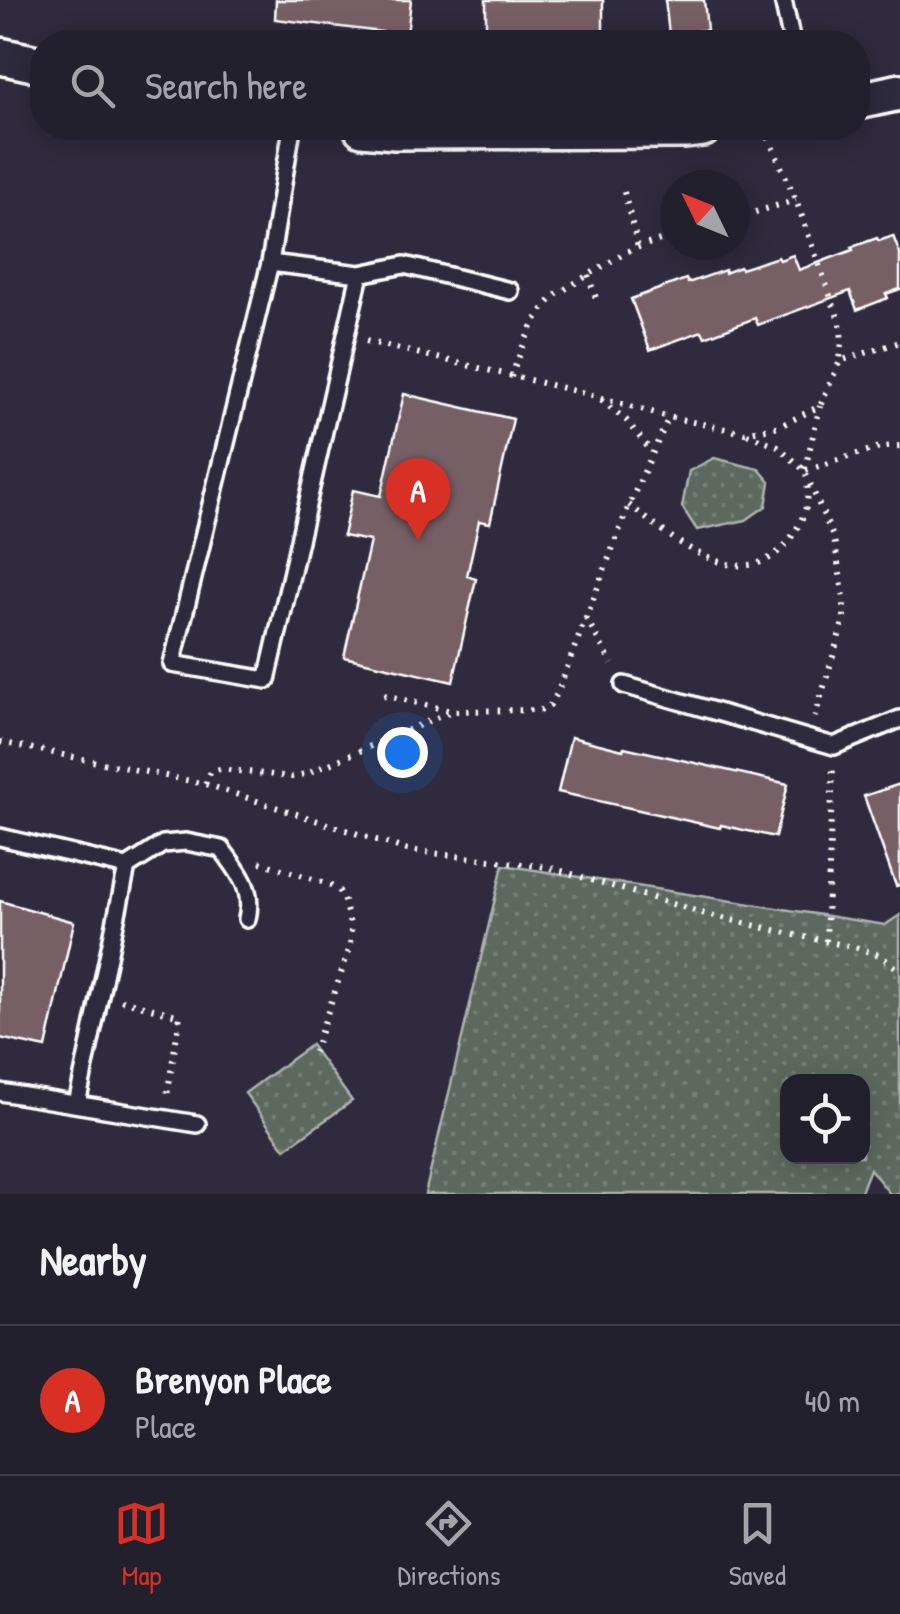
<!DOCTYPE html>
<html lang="en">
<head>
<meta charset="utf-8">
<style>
	:root { --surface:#23202e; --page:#2f2d3a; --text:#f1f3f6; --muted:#a3a3aa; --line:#403e4a; --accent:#d93025 }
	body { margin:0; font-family:"Patrick Hand",sans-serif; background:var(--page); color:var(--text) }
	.controls { position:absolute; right:30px; bottom:30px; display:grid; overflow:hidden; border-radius:20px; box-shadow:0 5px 25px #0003 }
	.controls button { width:90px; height:90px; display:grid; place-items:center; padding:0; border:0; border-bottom:2px solid var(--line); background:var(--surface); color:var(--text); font:50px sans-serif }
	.compass { position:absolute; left:660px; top:170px; width:90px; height:90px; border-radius:50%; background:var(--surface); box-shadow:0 5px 25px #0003; rotate:313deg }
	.you { position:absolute; left:402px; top:752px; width:35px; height:35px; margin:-25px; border:8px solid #fff; border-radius:50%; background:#1a73e8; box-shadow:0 0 0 15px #1a73e833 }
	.badge { display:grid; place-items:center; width:65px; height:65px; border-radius:50%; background:var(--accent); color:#fff; font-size:32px; font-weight:700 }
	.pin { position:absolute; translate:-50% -82px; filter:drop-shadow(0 2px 5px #0008) }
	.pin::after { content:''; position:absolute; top:52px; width:35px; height:30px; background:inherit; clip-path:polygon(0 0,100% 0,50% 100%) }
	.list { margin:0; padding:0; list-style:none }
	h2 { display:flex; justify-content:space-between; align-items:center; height:130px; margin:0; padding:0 40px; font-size:42px }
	h2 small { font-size:32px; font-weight:400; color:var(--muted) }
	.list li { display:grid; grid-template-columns:65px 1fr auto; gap:30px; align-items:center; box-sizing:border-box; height:150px; padding:0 40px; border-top:2px solid var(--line) }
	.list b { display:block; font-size:38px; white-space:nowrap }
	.list p { margin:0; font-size:32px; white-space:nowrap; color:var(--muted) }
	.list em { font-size:32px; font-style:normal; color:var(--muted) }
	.icon { flex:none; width:55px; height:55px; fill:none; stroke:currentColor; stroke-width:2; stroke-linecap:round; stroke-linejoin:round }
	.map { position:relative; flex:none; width:900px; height:1194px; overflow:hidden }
	.search { position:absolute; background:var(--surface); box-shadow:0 5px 25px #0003; left:30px; right:30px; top:30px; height:110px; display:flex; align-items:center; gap:25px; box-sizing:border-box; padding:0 35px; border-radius:40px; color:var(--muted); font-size:38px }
	.sheet { height:280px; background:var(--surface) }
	nav { display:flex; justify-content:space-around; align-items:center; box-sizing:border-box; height:140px; border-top:2px solid var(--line); background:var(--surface); font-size:28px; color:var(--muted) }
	nav a { display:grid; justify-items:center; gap:5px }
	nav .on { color:var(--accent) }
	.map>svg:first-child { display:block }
	.grass { fill:url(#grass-dots); stroke:#aeb4af; stroke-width:2.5; fill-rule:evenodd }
	.building { fill:#775f66; stroke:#fff; stroke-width:2.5 }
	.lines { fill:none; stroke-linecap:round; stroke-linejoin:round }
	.service-casing { stroke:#fff; stroke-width:22 }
	.tertiary-casing { stroke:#fff; stroke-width:42 }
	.path { stroke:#fff; stroke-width:6; stroke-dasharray:2.5 8; stroke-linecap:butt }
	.service { stroke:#2f2a3d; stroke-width:15 }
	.tertiary { stroke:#2f2a3d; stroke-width:35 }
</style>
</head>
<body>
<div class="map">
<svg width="900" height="1194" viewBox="0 0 900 1194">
	<defs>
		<pattern id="grass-dots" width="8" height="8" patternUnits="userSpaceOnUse" patternTransform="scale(2.5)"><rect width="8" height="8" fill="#5d695f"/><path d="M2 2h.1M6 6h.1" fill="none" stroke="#758077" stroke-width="1.8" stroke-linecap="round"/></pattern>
	</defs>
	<rect width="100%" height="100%" fill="#2f2a3d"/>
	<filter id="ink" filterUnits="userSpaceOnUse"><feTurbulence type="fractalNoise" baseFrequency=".01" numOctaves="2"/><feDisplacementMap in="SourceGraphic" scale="20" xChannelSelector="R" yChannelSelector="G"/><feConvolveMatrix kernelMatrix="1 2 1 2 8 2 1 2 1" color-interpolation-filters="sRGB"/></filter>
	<g filter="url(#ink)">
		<path class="grass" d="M 714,458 L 759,469 L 770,482 L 766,506 L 746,520 L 697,530 L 682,507 L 689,471 Z
			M 503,865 L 885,925 L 900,915 L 900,1194 L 890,1194 L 870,1169 L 860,1194 L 425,1194 ZM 788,1082 L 862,1082 L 862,1156 L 788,1156 Z
			M 311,1045 L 352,1101 L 285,1149 L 245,1093 Z"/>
		<path class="building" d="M 276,0 L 411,0 L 407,35 L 275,19 Z
			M 486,0 L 603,0 L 603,40 L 486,39 Z
			M 665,0 L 704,0 L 707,30 L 669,34 Z
			M 893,236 L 900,254 L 900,289 L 886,294 L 888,298 L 857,310 L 850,291 L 758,325 L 755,318 L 705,337 L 702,331 L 650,350 L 631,299 L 686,279 L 688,283 L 725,270 L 725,273 L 740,267 L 741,269 L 778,257 L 780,260 L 793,255 L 799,270 L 853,250 L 852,247 L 877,238 L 879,241 Z
			M 404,394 L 513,419 L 490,523 L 479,521 L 467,576 L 476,579 L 453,682 L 344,657 L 370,541 L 343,536 L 353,490 L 381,496 Z
			M 571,737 L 623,750 L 624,747 L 788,784 L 775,837 L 721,825 L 720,828 L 558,792 Z
			M 900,784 L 900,885 L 896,886 L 864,796 Z
			M 0,901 L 74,922 L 46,1048 L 0,1038 Z"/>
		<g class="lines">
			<defs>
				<path id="service" d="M 783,0 L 792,42
					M 292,128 L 270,263 L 172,664 L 267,680 L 360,274
					M 270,263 L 360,274 L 404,265 L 510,291
					M 624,685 L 834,746 L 900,719
					M 0,837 L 127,867
					M 0,1092 L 197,1124
					M 77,1104 L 127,867 L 163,844 L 186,842 L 222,849 C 239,873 254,888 247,919"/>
				<path id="tertiary" d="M 0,56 L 42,65
					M 858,101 L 900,92
					M 362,128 L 395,131 L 685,130 L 703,128"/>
			</defs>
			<use href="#service" class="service-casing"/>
			<use href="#tertiary" class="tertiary-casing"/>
			<path class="path" d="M 764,128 L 796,200 L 840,323 L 842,340 L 840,361
				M 721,182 L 722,185
				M 624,192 L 638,247
				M 735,218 L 796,200
				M 588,275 L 598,304
				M 366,341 L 592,395 L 669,417 L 745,433 L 780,426 L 820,406 L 840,361 L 900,342
				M 511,377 C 523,347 532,316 557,294 L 630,250 L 675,235
				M 601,400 L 626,420 L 651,451
				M 747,434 L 778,446 L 804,470 L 834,539 L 844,598 L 844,619 L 815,717
				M 805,469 L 820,406
				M 806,470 L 880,447 L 900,446
				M 629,505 C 671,537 743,602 790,539 C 803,521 810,504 807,482
				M 586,618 L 612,664
				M 384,695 L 451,711 L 541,710 L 550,705 L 557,694 L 629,505 L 669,417
				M 0,742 L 205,784 L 407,850 L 548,867 L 702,913 L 795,935 L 858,948 L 879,955 L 900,970
				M 205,784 L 211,771 L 220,769 L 291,777 L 306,774 L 450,712
				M 260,862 L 328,884 L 339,891 L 343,898 L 351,928 L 350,947 L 314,1052
				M 826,941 L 833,767
				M 121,1000 L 180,1016 L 167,1096"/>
			<use href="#service" class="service"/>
			<use href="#tertiary" class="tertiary"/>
		</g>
	</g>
</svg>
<div class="controls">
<button><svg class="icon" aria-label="locate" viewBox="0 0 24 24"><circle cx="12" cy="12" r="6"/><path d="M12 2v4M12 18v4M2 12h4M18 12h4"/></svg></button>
</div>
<svg class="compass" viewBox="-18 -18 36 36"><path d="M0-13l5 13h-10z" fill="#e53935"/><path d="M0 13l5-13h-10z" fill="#a3a3aa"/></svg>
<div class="you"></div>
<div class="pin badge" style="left:418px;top:540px">A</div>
<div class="search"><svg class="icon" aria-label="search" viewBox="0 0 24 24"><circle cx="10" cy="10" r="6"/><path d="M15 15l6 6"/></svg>Search here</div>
</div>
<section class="sheet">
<h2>Nearby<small></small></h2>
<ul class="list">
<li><span class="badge">A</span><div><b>Brenyon Place</b><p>Place</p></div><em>40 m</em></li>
</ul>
</section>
<nav>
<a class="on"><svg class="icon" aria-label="map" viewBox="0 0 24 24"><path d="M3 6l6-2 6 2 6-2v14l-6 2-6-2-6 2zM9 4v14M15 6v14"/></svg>Map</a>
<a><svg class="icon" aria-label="directions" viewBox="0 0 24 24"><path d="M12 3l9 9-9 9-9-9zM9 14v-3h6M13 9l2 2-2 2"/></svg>Directions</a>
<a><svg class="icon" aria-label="saved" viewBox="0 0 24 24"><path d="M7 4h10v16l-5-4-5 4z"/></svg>Saved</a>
</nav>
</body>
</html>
